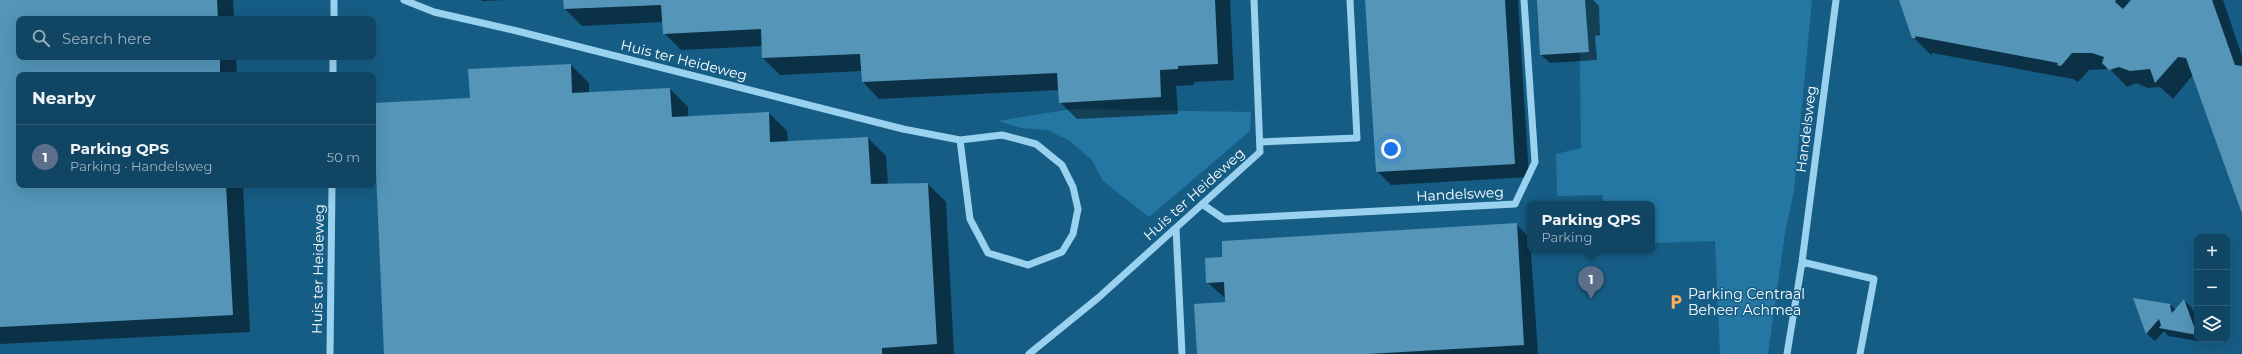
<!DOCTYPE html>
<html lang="en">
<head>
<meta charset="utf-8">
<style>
	:root { --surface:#104664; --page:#194d6a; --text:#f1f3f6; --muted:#9cb1bf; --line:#305e78; --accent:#ffad57 }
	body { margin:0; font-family:Montserrat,sans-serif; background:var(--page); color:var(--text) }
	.controls { position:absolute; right:12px; bottom:12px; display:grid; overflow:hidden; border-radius:8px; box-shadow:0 4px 16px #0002 }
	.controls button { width:36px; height:36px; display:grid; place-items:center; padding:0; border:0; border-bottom:1px solid var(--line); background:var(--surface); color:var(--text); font:20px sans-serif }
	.you { position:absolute; left:1391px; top:149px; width:14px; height:14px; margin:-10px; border:3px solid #fff; border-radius:50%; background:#1a73e8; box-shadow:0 0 0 6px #1a73e833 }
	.badge { display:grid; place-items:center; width:26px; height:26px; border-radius:50%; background:var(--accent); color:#fff; font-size:13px; font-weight:700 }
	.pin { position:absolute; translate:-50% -33px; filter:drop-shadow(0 1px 2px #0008) }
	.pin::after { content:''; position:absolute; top:21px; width:14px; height:12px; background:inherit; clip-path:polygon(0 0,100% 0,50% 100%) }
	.popup { position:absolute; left:1527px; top:201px; width:128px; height:52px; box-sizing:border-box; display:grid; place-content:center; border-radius:8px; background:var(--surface); filter:drop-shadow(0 1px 3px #0005); font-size:13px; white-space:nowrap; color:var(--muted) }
	.popup b { font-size:15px; color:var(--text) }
	.popup::after { content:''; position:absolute; left:50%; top:100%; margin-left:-8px; border:8px solid transparent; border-top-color:var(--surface) }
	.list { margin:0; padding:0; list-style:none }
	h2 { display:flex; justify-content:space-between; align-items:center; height:52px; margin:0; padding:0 16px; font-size:17px }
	h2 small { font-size:13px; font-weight:400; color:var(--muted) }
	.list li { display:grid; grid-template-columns:26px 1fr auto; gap:12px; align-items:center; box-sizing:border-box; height:64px; padding:0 16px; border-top:1px solid var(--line) }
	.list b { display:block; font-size:15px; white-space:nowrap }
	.list p { margin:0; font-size:13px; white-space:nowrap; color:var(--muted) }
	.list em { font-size:13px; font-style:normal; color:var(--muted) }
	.icon { flex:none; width:22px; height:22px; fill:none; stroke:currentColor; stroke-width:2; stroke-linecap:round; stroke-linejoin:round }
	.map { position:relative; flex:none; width:2242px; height:354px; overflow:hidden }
	.search { position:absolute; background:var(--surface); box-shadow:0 4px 16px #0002; left:16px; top:16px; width:360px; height:44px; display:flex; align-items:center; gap:10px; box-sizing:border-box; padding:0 14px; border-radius:8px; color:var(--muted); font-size:15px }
	.panel { position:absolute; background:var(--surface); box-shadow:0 4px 16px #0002; left:16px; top:72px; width:360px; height:116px; border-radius:8px }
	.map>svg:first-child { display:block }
	.green { fill:#2477a3 }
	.shadow { fill:#0007 }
	.building { fill:#5495b8 }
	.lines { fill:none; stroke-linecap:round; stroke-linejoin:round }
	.minor { stroke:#9ad1ee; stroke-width:7 }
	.labels { text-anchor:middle; stroke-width:3; stroke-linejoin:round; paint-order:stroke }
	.street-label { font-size:14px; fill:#fff; stroke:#165d85 }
	.poi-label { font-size:14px; fill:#fff; stroke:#165d85; text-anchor:start }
</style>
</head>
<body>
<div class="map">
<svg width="2242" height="354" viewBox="0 0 2242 354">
	<rect width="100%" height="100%" fill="#165d85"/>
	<path class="green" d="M 1579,0 L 1812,0 L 1794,190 L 1785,233 L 1768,354 L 1720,354 L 1715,241 L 1652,243 L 1652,204 L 1603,204 L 1603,195 L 1557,196 L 1556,154 L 1581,148 Z
		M 1072,109 L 1251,112 L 1250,131 L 1149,217 L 1103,181 L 1092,160 L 1070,141 L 1047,130 L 1021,128 L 998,121 Z"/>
	<path class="shadow" d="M 0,0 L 233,0 L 234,19 L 19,19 L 19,57 L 236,57 L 237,75 L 19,75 L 19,185 L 243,185 L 250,332 L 0,344 Z
		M 481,0 L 505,0 L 482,1 Z
		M 564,0 L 1230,0 L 1234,80 L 1194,82 L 1194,85 L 1176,86 L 1178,114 L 1077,119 L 1060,102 L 1059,90 L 879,99 L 863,82 L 862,71 L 780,75 L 763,58 L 763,46 L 681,50 L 664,33 L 663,22 L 582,26 L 565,9 Z
		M 1366,0 L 1518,0 L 1529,177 L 1391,185 L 1377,171 Z
		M 1538,0 L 1593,0 L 1599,6 L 1600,35 L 1595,36 L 1597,60 L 1550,63 L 1541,55 Z
		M 1900,0 L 2129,0 L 2131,2 L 2132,0 L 2223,0 L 2242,56 L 2242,215 L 2193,75 L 2173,99 L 2160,87 L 2148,88 L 2136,83 L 2127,87 L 2110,69 L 2089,70 L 2078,82 L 2073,79 L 1932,53 L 1932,55 L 1930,54 L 1913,37 Z
		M 571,65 L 589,83 L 589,93 L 670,89 L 688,107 L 688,117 L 769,113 L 787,131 L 788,142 L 868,138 L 886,156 L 888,185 L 928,184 L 946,202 L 954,354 L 384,354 L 471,99 Z
		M 1516,224 L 1530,238 L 1538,354 L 1198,354 L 1226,303 L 1226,299 L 1207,282 L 1222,258 Z
		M 2135,299 L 2171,305 L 2176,310 L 2184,300 L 2192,308 L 2197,323 L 2197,339 L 2203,339 L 2204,342 L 2168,336 L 2164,331 L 2155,341 L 2147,334 Z"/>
	<path class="building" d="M 0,0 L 217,0 L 218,19 L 19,19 L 19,57 L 220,57 L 220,75 L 19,75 L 19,185 L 226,185 L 233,315 L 0,327 Z
		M 563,0 L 1215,0 L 1218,64 L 1178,66 L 1178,69 L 1160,70 L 1161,97 L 1059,103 L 1057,73 L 862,82 L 860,54 L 762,58 L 761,29 L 663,34 L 661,5 L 564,9 Z
		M 1365,0 L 1505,0 L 1515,164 L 1376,172 Z
		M 1537,0 L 1585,0 L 1589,52 L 1540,55 Z
		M 1899,0 L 2116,0 L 2115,2 L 2123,9 L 2131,0 L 2212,0 L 2235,65 L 2242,66 L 2242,214 L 2186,58 L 2178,57 L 2155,83 L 2150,69 L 2130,71 L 2119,67 L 2109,70 L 2102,63 L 2104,57 L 2092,53 L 2072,53 L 2061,66 L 2057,65 L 2058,63 L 1915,36 L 1916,38 L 1912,38 Z
		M 571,64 L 572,93 L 670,88 L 672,117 L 769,112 L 770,142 L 868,137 L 871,184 L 928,183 L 937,344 L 882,348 L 882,354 L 384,354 L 373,103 L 470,98 L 468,69 Z
		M 1517,223 L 1524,345 L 1368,354 L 1197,354 L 1194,304 L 1225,302 L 1224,282 L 1206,283 L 1205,258 L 1222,257 L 1222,241 Z
		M 2133,298 L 2171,304 L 2170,306 L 2172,313 L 2184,299 L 2197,335 L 2159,328 L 2161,325 L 2159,319 L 2146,334 Z"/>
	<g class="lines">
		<path class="minor" d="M 404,0 L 434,12 L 517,31 L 903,129 L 960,140 L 1002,135 L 1036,144 L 1062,165 L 1073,187 L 1078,209 L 1073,234 L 1062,252 L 1028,265 L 988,253 L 970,219 L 960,140
			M 334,19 L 334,0
			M 333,75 L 333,57
			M 1260,142 L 1357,138 L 1350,0
			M 1202,204 L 1224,219 L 1515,204 L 1535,162 L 1524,0
			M 1176,228 L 1182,354
			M 1802,262 L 1874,279 L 1860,354
			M 330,354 L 332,185
			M 1029,354 L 1098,298 L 1260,152 L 1254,0
			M 1787,354 L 1802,262 L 1836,0"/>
	</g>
	<defs>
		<symbol id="parking-bare" viewBox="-9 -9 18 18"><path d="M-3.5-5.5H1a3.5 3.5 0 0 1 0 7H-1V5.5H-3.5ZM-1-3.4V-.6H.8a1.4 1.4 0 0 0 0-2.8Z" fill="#ffad57" stroke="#165d85" stroke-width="2.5" paint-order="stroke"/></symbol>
	</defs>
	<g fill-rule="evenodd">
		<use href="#parking-bare" x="1665" y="291" width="22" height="22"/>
	</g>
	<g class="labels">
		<g class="street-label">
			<text transform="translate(684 60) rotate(14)" y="5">Huis ter Heideweg</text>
			<text transform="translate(1806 129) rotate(-83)" y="5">Handelsweg</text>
			<text transform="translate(1194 194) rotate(-42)" y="5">Huis ter Heideweg</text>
			<text transform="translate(1460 194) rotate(-3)" y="5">Handelsweg</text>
			<text transform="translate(318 269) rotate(-89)" y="5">Huis ter Heideweg</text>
		</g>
		<g class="poi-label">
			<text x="1688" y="299">Parking Centraal<tspan x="1688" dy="16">Beheer Achmea</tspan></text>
		</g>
	</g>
</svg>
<div class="controls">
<button>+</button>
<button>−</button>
<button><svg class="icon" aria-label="layers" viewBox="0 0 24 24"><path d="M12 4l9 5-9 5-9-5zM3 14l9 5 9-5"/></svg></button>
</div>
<div class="you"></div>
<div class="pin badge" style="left:1591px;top:299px;background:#5c6f8a">1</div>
<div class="popup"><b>Parking QPS</b>Parking</div>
<div class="search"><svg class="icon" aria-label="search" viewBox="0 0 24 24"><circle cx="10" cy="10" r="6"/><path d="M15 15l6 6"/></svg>Search here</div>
<section class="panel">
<h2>Nearby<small></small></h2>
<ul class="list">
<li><span class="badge" style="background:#5c6f8a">1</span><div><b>Parking QPS</b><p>Parking · Handelsweg</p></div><em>50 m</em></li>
</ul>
</section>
</div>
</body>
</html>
